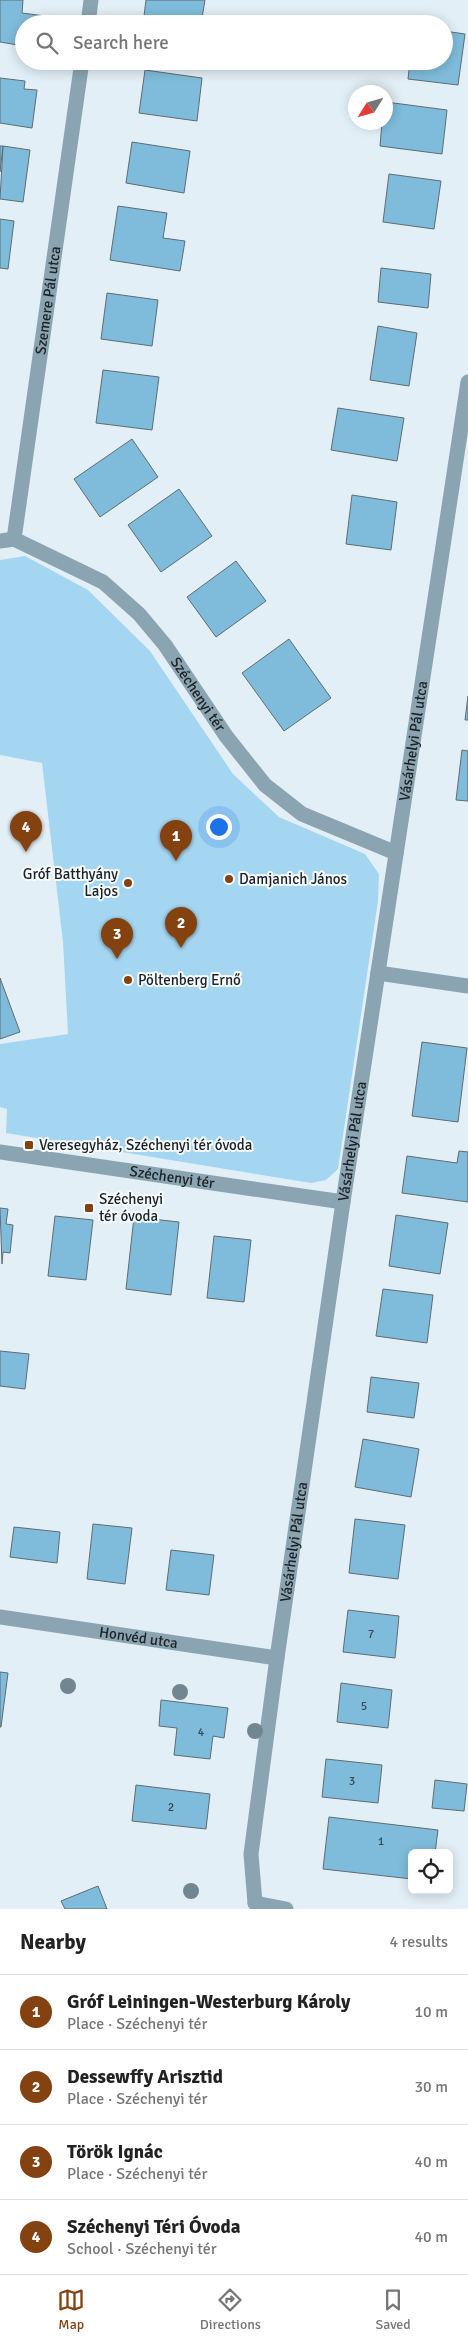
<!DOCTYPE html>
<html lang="en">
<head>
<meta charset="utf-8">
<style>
	:root { --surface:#fff; --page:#f2f2f2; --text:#222; --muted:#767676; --line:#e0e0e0; --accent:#854211 }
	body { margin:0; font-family:Signika,sans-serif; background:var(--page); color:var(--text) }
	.controls { position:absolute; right:15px; bottom:15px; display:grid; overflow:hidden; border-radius:8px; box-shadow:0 2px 12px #0003 }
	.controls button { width:45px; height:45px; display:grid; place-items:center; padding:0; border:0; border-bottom:1px solid var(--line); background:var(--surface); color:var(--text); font:25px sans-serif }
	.compass { position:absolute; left:348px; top:85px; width:45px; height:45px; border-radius:50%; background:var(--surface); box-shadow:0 2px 12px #0003; rotate:233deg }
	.you { position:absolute; left:218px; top:826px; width:18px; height:18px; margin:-12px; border:4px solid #fff; border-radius:50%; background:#1a73e8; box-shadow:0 0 0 8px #1a73e833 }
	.badge { display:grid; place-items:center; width:32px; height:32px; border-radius:50%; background:var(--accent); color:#fff; font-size:16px; font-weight:700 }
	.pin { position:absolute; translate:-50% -41px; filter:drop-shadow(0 1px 2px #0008) }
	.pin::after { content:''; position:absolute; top:26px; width:18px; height:15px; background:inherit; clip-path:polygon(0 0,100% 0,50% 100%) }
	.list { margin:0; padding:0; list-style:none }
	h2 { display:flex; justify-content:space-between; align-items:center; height:65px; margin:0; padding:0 20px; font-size:21px }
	h2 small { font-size:16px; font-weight:400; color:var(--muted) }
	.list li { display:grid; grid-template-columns:32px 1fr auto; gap:15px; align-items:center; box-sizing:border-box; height:75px; padding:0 20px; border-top:1px solid var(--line) }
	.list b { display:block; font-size:19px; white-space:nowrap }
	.list p { margin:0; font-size:16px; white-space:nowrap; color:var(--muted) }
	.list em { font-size:16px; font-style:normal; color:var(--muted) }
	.icon { flex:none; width:28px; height:28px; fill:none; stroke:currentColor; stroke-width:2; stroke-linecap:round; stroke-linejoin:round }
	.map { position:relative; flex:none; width:468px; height:1909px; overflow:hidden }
	.search { position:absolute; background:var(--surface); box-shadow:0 2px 12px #0003; left:15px; right:15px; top:15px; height:55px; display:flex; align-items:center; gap:12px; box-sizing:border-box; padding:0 18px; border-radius:28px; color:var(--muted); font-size:19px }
	.sheet { height:365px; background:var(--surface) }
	nav { display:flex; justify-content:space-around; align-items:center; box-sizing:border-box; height:70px; border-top:1px solid var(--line); background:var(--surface); font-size:14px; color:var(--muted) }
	nav a { display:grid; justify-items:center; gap:2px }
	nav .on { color:var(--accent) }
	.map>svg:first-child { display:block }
	.green { fill:#a5d6f1 }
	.building { fill:#7fbcdb; stroke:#606c72 }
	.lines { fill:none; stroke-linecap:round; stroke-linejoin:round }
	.minor { stroke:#8ba4b2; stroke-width:15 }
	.tree { fill:#718691 }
	.poi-dot { fill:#854211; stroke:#f6fbfe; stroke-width:2 }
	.labels { text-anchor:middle; stroke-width:4; stroke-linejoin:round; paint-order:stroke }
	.number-label { font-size:12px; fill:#364852 }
	.street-label { font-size:15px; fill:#1d2225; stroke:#f6fbfe }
	.poi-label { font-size:15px; fill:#1d2225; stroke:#f6fbfe; text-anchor:start }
</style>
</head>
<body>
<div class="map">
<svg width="468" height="1909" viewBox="0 0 468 1909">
	<rect width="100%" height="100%" fill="#e2eff7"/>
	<path class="green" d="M 25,556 L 88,590 L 150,651 L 233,774 L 279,817 L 365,854 L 379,874 L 378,901 L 338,1169 L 326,1180 L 311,1183 L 6,1133 L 7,1109 L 0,1107 L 0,1044 L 68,1034 L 63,942 L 42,763 L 0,755 L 0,560 Z"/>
	<path class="building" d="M 0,0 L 23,0 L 22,13 L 45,16 L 44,24 L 24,24 L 24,46 L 0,42 Z
		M 146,0 L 205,0 L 201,24 L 143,24 Z
		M 444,31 L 465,34 L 458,85 L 408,79 L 410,61 L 444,61 Z
		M 145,70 L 202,78 L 197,121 L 139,113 Z
		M 0,78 L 25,81 L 24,89 L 37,90 L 32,128 L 0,123 Z
		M 386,102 L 447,110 L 442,154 L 380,146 L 382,122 L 386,122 Z
		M 132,142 L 190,151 L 184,193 L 126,183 Z
		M 0,146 L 3,146 L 0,172 Z
		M 3,146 L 30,150 L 23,202 L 0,199 Z
		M 389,174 L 441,181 L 434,229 L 383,222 Z
		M 118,206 L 167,213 L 163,238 L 185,241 L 180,271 L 110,260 Z
		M 0,219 L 14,221 L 8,269 L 0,268 Z
		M 381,268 L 431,274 L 428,308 L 378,302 Z
		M 107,293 L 158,300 L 152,346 L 101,339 Z
		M 378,326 L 417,333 L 409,386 L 370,380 Z
		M 103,370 L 159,377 L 152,430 L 96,423 Z
		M 338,408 L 404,418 L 397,461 L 331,450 Z
		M 132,439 L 158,477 L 100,517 L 74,479 Z
		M 179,489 L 212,536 L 161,572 L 128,525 Z
		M 352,495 L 397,502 L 391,550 L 346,544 Z
		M 236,561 L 266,601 L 216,637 L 187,597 Z
		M 289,639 L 331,698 L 284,731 L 242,673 Z
		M 468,696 L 468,720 L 465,720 Z
		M 462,750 L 468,751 L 468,801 L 456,800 Z
		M 0,978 L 20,1032 L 0,1039 Z
		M 422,1042 L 467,1048 L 458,1122 L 412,1116 Z
		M 459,1151 L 468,1152 L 468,1202 L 402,1193 L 407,1156 L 457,1163 Z
		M 0,1208 L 8,1209 L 6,1224 L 13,1225 L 10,1253 L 3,1252 L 2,1264 Z
		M 396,1215 L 448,1223 L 440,1274 L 389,1266 Z
		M 55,1216 L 93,1220 L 86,1280 L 48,1276 Z
		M 134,1217 L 179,1222 L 171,1295 L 126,1289 Z
		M 214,1236 L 251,1240 L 244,1302 L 207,1298 Z
		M 383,1289 L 433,1295 L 427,1343 L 376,1336 Z
		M 0,1351 L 29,1354 L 25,1389 L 0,1386 Z
		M 371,1377 L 419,1383 L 414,1418 L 367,1412 Z
		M 363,1439 L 419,1449 L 411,1497 L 355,1487 Z
		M 355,1519 L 405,1525 L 398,1579 L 349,1573 Z
		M 93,1524 L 132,1528 L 125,1584 L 87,1579 Z
		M 14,1527 L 60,1532 L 57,1563 L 10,1557 Z
		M 171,1550 L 214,1555 L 209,1595 L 166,1590 Z
		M 348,1610 L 399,1616 L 395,1658 L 343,1652 Z
		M 0,1672 L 8,1673 L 1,1727 L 0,1727 Z
		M 341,1683 L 392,1690 L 388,1728 L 337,1722 Z
		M 161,1700 L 228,1708 L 224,1738 L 213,1736 L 210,1759 L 174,1755 L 177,1728 L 159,1726 Z
		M 326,1759 L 382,1765 L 378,1803 L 322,1797 Z
		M 435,1780 L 467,1784 L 464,1811 L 432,1808 Z
		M 136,1785 L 210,1794 L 206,1829 L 132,1821 Z
		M 329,1817 L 438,1830 L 435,1853 L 412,1853 L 412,1879 L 323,1869 Z
		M 98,1886 L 107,1909 L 65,1909 L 61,1901 Z"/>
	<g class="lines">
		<g class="minor">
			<path d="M 88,24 L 91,0"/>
			<path id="s1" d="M 14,539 L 82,61"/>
			<path id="s2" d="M 0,541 L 14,539 L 103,582 L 139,614 L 165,645 L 226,736 L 265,785 L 302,814 L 396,853"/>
			<path d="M 378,973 L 468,986"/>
			<path id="s3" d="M 0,1152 L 343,1202"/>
			<path id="s4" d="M 0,1617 L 277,1658"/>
			<path id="s5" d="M 255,1903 L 251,1854 L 277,1658 L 343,1202 L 468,382"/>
			<path d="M 255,1903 L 286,1909"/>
		</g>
	</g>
	<g class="tree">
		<circle cx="68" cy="1686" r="8"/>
		<circle cx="180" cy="1692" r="8"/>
		<circle cx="255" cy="1731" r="8"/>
		<circle cx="191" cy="1891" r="8"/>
	</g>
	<g class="poi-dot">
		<circle cx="229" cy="879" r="5"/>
		<circle cx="128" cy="883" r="5"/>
		<circle cx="128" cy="980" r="5"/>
		<rect x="24" y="1140" width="10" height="10" rx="2.5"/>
		<rect x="84" y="1203" width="10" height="10" rx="2.5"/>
	</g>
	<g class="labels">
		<g class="number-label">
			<text x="371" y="1638">7</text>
			<text x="364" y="1710">5</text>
			<text x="201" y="1736">4</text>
			<text x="352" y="1785">3</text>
			<text x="171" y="1811">2</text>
			<text x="381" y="1845">1</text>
		</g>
		<g class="street-label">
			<text dy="5" stroke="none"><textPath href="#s1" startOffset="241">Szemere Pál utca</textPath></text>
			<text dy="5" stroke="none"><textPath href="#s2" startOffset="261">Széchenyi tér</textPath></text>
			<text dy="5" stroke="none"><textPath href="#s5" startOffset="1174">Vásárhelyi Pál utca</textPath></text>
			<text dy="5" stroke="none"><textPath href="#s5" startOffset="769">Vásárhelyi Pál utca</textPath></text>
			<text dy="5" stroke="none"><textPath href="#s3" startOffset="174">Széchenyi tér</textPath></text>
			<text dy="5" stroke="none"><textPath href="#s5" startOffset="364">Vásárhelyi Pál utca</textPath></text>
			<text dy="5" stroke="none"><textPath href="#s4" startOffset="140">Honvéd utca</textPath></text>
		</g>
		<g class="poi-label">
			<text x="118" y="879" text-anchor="end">Gróf Batthyány<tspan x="118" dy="17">Lajos</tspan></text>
			<text x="239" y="884">Damjanich János</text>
			<text x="138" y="985">Pöltenberg Ernő</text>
			<text x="39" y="1150">Veresegyház, Széchenyi tér óvoda</text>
			<text x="99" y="1204">Széchenyi<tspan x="99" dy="17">tér óvoda</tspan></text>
		</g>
	</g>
</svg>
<div class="controls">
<button><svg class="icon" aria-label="locate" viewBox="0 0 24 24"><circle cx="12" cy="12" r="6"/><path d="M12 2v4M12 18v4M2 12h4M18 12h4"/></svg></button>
</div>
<svg class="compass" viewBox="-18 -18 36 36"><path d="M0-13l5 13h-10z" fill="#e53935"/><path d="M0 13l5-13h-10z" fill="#767676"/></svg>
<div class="you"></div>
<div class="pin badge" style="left:176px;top:861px">1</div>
<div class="pin badge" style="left:181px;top:948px">2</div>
<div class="pin badge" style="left:117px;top:959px">3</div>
<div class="pin badge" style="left:26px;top:852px">4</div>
<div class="search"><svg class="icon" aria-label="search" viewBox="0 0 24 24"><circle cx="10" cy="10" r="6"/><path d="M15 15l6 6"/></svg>Search here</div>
</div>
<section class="sheet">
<h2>Nearby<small>4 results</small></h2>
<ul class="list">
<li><span class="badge">1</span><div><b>Gróf Leiningen-Westerburg Károly</b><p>Place · Széchenyi tér</p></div><em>10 m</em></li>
<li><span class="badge">2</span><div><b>Dessewffy Arisztid</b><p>Place · Széchenyi tér</p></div><em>30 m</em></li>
<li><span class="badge">3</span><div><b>Török Ignác</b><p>Place · Széchenyi tér</p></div><em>40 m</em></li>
<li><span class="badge">4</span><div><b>Széchenyi Téri Óvoda</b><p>School · Széchenyi tér</p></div><em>40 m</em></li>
</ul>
</section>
<nav>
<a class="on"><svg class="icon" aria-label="map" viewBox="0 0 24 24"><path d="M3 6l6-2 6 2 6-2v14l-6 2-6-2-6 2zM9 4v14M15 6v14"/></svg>Map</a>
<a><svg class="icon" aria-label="directions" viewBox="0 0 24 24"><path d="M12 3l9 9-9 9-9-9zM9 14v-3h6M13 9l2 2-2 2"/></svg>Directions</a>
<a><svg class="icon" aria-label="saved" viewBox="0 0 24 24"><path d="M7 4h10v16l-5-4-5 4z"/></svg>Saved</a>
</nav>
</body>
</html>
